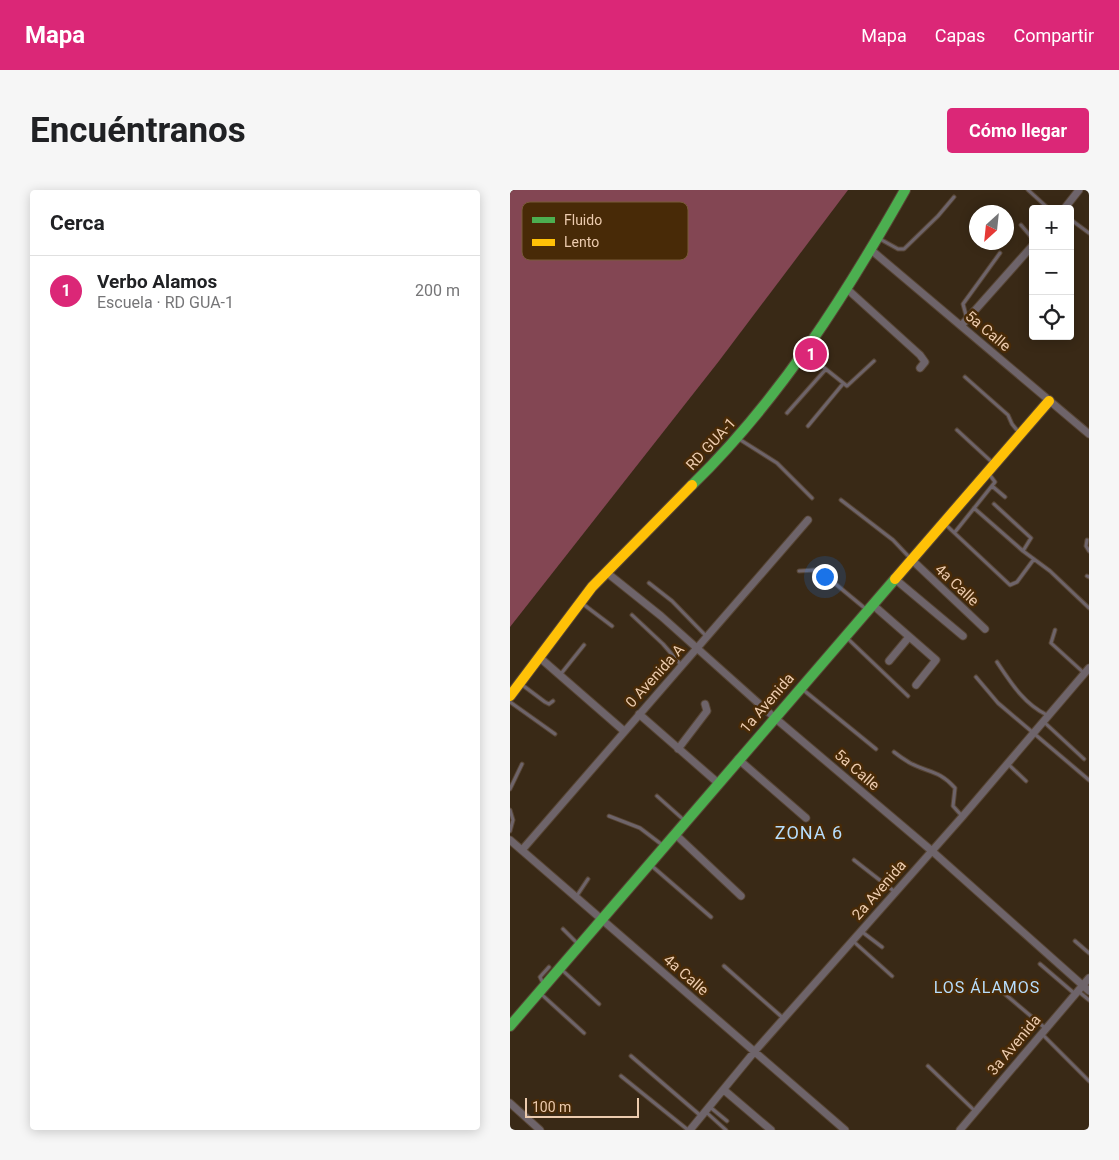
<!DOCTYPE html>
<html lang="es">
<head>
<meta charset="utf-8">
<style>
	:root { --surface:#fff; --page:#f6f6f6; --text:#202124; --muted:#757577; --line:#e0e0e0; --accent:#db2777 }
	body { margin:0; font-family:Roboto,sans-serif; background:var(--page); color:var(--text) }
	.controls { position:absolute; right:15px; top:15px; display:grid; overflow:hidden; border-radius:5px; box-shadow:0 2px 12px #0003 }
	.controls button { width:45px; height:45px; display:grid; place-items:center; padding:0; border:0; border-bottom:1px solid var(--line); background:var(--surface); color:var(--text); font:25px sans-serif }
	.compass { position:absolute; left:459px; top:15px; width:45px; height:45px; border-radius:50%; background:var(--surface); box-shadow:0 2px 12px #0003; rotate:207deg }
	.scale { position:absolute; left:15px; bottom:12px; width:114px; box-sizing:border-box; padding-left:5px; border:2px solid #eccbae; border-top:0; font-size:14px; line-height:18px; white-space:nowrap; color:#eccbae; -webkit-text-stroke:4px #482a07; paint-order:stroke }
	.you { position:absolute; left:314px; top:386px; width:18px; height:18px; margin:-12px; border:4px solid #fff; border-radius:50%; background:#1a73e8; box-shadow:0 0 0 8px #1a73e833 }
	.badge { display:grid; place-items:center; width:32px; height:32px; border-radius:50%; background:var(--accent); color:#fff; font-size:16px; font-weight:700 }
	.pin { position:absolute; translate:-50% -50%; border:2px solid #fff; box-shadow:0 1px 5px #0006 }
	.list { margin:0; padding:0; list-style:none }
	h2 { display:flex; justify-content:space-between; align-items:center; height:65px; margin:0; padding:0 20px; font-size:21px }
	h2 small { font-size:16px; font-weight:400; color:var(--muted) }
	.list li { display:grid; grid-template-columns:32px 1fr auto; gap:15px; align-items:center; box-sizing:border-box; height:70px; padding:0 20px; border-top:1px solid var(--line) }
	.list b { display:block; font-size:19px; white-space:nowrap }
	.list p { margin:0; font-size:16px; white-space:nowrap; color:var(--muted) }
	.list em { font-size:16px; font-style:normal; color:var(--muted) }
	.icon { flex:none; width:28px; height:28px; fill:none; stroke:currentColor; stroke-width:2; stroke-linecap:round; stroke-linejoin:round }
	.map { position:relative; flex:none; width:579px; height:940px; overflow:hidden; border-radius:5px }
	header { display:flex; align-items:center; gap:30px; box-sizing:border-box; height:70px; padding:0 25px; background:var(--accent); color:#fff }
	header strong { font-size:24px }
	nav { display:flex; gap:28px; margin-inline-start:auto; font-size:18px }
	.intro { display:flex; align-items:center; justify-content:space-between; box-sizing:border-box; height:120px; padding:0 30px }
	h1 { margin:0; font-size:35px }
	.button { padding:12px 22px; border-radius:5px; background:var(--accent); color:#fff; font-size:18px; font-weight:700 }
	main { display:flex; gap:30px; padding:0 30px }
	aside { flex:1; background:var(--surface); border-radius:5px; box-shadow:0 2px 12px #0003 }
	.map>svg:first-child { display:block }
	.forest { fill:#834653 }
	.lines { fill:none; stroke-linecap:round; stroke-linejoin:round }
	.lane-casing { stroke:#574534; stroke-width:5 }
	.street-casing { stroke:#574534; stroke-width:9 }
	.fast-casing { stroke:#574534; stroke-width:12 }
	.slow-casing { stroke:#574534; stroke-width:12 }
	.lane { stroke:#6e646a; stroke-width:3 }
	.street { stroke:#6e646a; stroke-width:7 }
	.fast { stroke:#4caf50; stroke-width:10 }
	.slow { stroke:#ffc107; stroke-width:10 }
	.labels { text-anchor:middle; stroke-width:5; stroke-linejoin:round; paint-order:stroke }
	.street-label { font-size:15px; fill:#eccbae; stroke:#482a07 }
	.neighbourhood-label { font-size:16px; letter-spacing:1px; fill:#b7defd; stroke:#482a07 }
	.quarter-label { font-size:18px; letter-spacing:1px; fill:#b7defd; stroke:#482a07 }
	.key { fill:#482a07; stroke:#795a39; stroke-width:1 }
	.key-label { font-size:14px; fill:#eccbae }
</style>
</head>
<body>
<header>
<strong>Mapa</strong>
<nav><a>Mapa</a><a>Capas</a><a>Compartir</a></nav>
</header>
<div class="intro"><h1>Encuéntranos</h1><a class="button">Cómo llegar</a></div>
<main>
<aside>
<h2>Cerca<small></small></h2>
<ul class="list">
<li><span class="badge">1</span><div><b>Verbo Alamos</b><p>Escuela · RD GUA-1</p></div><em>200 m</em></li>
</ul>
</aside>
<div class="map">
<svg width="579" height="940" viewBox="0 0 579 940">
	<rect width="100%" height="100%" fill="#392916"/>
	<path class="forest" d="M 0,0 L 338,0 L 209,171 L 0,437 Z"/>
	<g class="lines">
		<defs>
			<path id="lane" d="M 518,0 L 539,19
				M 560,29 L 579,43
				M 511,35 L 523,49
				M 370,49 L 388,59 L 394,59 L 428,26 L 444,7
				M 457,129 L 453,114 L 490,63
				M 297,164 L 337,196 L 364,171
				M 455,187 L 498,225 L 502,234 L 511,245
				M 277,223 L 316,179
				M 298,236 L 332,195
				M 447,240 L 484,274
				M 229,249 L 267,273 L 302,308
				M 482,296 L 495,307
				M 331,310 L 383,350 L 401,369
				M 484,314 L 521,348 L 513,361
				M 464,318 L 513,361 L 540,381 L 579,418
				M 436,335 L 500,395 L 507,392 L 524,369
				M 445,342 L 485,292 L 479,284
				M 577,350 L 576,356 L 579,361
				M 289,381 L 305,380 L 311,382 L 357,420
				M 577,386 L 579,387
				M 139,393 L 162,411 L 197,447
				M 73,414 L 102,436
				M 122,425 L 153,454 L 172,476
				M 545,440 L 541,453 L 574,483
				M 336,447 L 398,506
				M 487,472 C 501,493 514,514 537,525
				M 50,485 L 74,455
				M 466,487 L 488,513 L 579,590
				M 11,494 L 35,512 L 39,514 L 43,511
				M 291,498 L 366,559
				M 0,512 L 45,544
				M 534,532 L 574,569
				M 384,562 C 389,566 395,570 400,573 C 419,583 429,580 445,598 L 443,616 L 452,626
				M 498,574 L 516,591
				M 0,599 L 12,574
				M 147,606 L 175,631
				M 0,620 L 3,630 L 0,641
				M 99,626 L 130,638 L 155,657
				M 344,670 L 385,702
				M 143,677 L 201,727
				M 66,707 L 78,689
				M 53,739 L 68,754
				M 351,741 L 372,757
				M 343,751 L 382,786
				M 565,751 L 579,763
				M 530,774 L 565,804
				M 214,776 L 273,828
				M 51,779 L 89,814
				M 33,793 L 30,787 L 39,777
				M 489,799 L 535,838
				M 568,801 L 579,810
				M 30,803 L 74,843
				M 532,844 L 579,891
				M 121,866 L 191,926
				M 418,876 L 466,922
				M 111,886 L 178,940
				M 200,917 L 217,931
				M 196,922 L 216,940"/>
			<path id="street" d="M 554,19 L 569,0
				M 360,59 L 579,244
				M 336,98 L 410,165 L 415,172 L 410,178
				M 451,136 L 523,55
				M 402,370 L 475,439
				M 96,382 L 151,426 L 265,528 L 422,661 L 579,801
				M 385,389 L 453,446
				M 363,415 L 426,470 L 406,495
				M 29,467 L 114,541
				M 379,471 L 399,447
				M 129,524 L 208,593
				M 168,559 L 197,521 L 195,514
				M 228,569 L 296,628
				M 165,644 L 231,706
				M 0,650 L 335,940
				M 12,660 L 298,330
				M 214,900 L 261,940
				M 0,913 L 30,940
				M 180,940 L 245,861 L 452,627 L 579,478
				M 450,940 L 579,788"/>
			<path id="fast" d="M 182,295 C 270,209 335,106 395,0
				M 0,836 C 129,688 256,537 385,389"/>
			<path id="slow" d="M 385,389 L 539,211
				M 0,506 L 82,397 L 182,295"/>
		</defs>
		<use href="#lane" class="lane-casing"/>
		<use href="#street" class="street-casing"/>
		<use href="#fast" class="fast-casing"/>
		<use href="#slow" class="slow-casing"/>
		<use href="#lane" class="lane"/>
		<use href="#street" class="street"/>
		<use href="#fast" class="fast"/>
		<use href="#slow" class="slow"/>
	</g>
	<g class="labels">
		<g class="street-label">
			<text transform="translate(478 141) rotate(40)" y="5">5a Calle</text>
			<text transform="translate(201 254) rotate(-47)" y="5">RD GUA-1</text>
			<text transform="translate(447 395) rotate(43)" y="5">4a Calle</text>
			<text transform="translate(145 486) rotate(-48)" y="5">0 Avenida A</text>
			<text transform="translate(257 513) rotate(-49)" y="5">1a Avenida</text>
			<text transform="translate(347 580) rotate(41)" y="5">5a Calle</text>
			<text transform="translate(369 700) rotate(-49)" y="5">2a Avenida</text>
			<text transform="translate(176 785) rotate(41)" y="5">4a Calle</text>
			<text transform="translate(504 855) rotate(-50)" y="5">3a Avenida</text>
		</g>
		<g class="neighbourhood-label">
			<text x="477" y="803">LOS ÁLAMOS</text>
		</g>
		<g class="quarter-label">
			<text x="299" y="649">ZONA 6</text>
		</g>
	</g>
	<rect x="12" y="12" width="166" height="58" rx="8" class="key"/>
	<rect x="22" y="27" width="23" height="6" fill="#4caf50"/>
	<rect x="22" y="49" width="23" height="7" fill="#ffc107"/>
	<g class="key-label">
		<text x="54" y="35">Fluido</text>
		<text x="54" y="57">Lento</text>
	</g>
</svg>
<div class="controls">
<button>+</button>
<button>−</button>
<button><svg class="icon" aria-label="locate" viewBox="0 0 24 24"><circle cx="12" cy="12" r="6"/><path d="M12 2v4M12 18v4M2 12h4M18 12h4"/></svg></button>
</div>
<svg class="compass" viewBox="-18 -18 36 36"><path d="M0-13l5 13h-10z" fill="#e53935"/><path d="M0 13l5-13h-10z" fill="#757577"/></svg>
<div class="scale">100 m</div>
<div class="you"></div>
<div class="pin badge" style="left:301px;top:164px">1</div>
</div>
</main>
</body>
</html>
